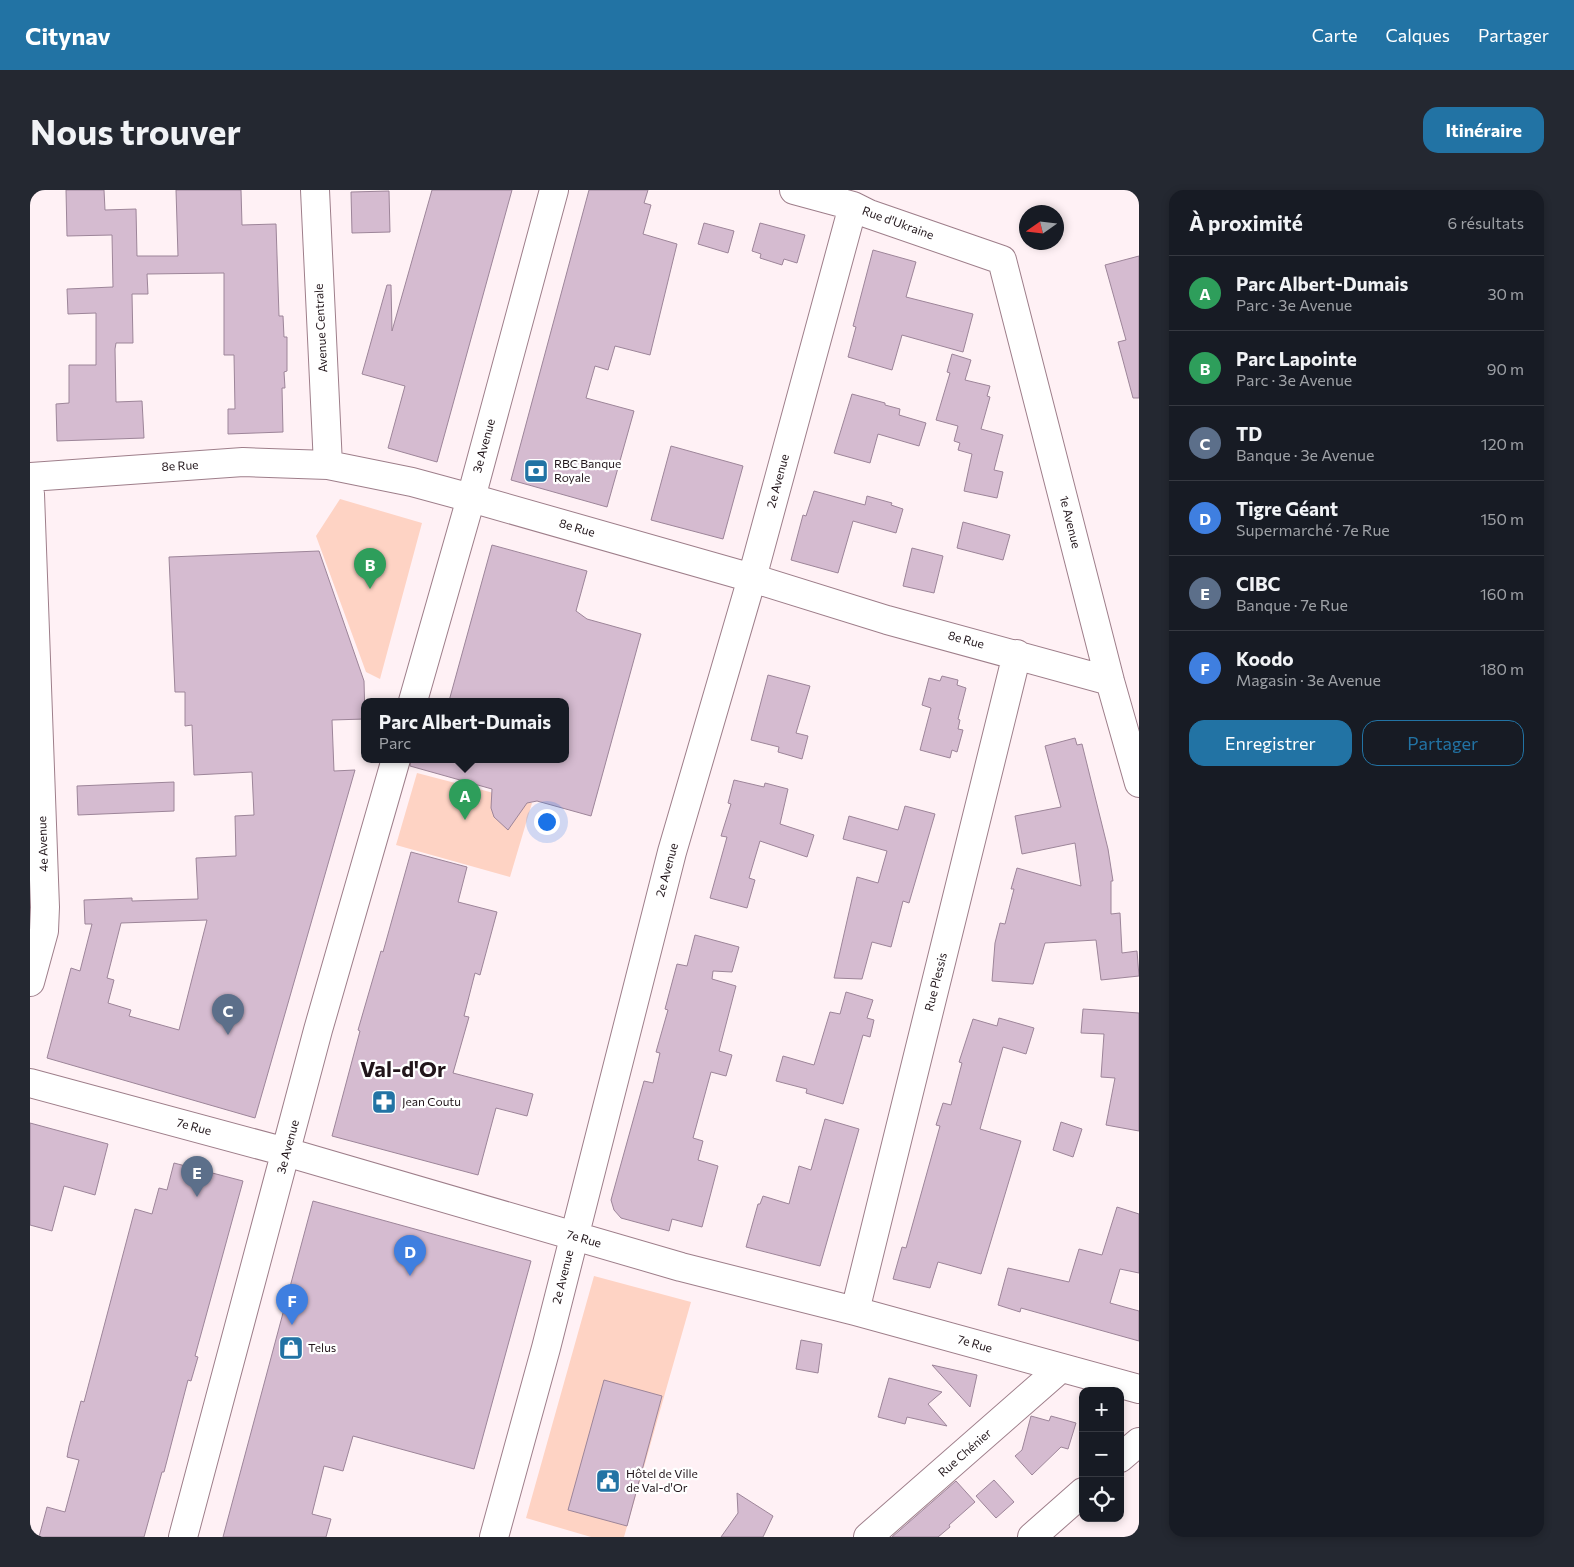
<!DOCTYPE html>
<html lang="fr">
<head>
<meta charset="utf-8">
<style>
	:root { --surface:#171b24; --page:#242831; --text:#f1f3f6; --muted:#9ea1a6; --line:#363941; --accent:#2273a4 }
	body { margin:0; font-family:Commissioner,sans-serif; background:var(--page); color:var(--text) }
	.controls { position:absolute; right:15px; bottom:15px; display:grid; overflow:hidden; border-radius:10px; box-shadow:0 2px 8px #0003 }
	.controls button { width:45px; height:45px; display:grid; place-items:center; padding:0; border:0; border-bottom:1px solid var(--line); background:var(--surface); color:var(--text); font:25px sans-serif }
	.compass { position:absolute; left:989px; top:15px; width:45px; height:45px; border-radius:50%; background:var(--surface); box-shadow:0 2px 8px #0003; rotate:256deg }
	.you { position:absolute; left:516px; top:631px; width:18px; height:18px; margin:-12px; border:4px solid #fff; border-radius:50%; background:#1a73e8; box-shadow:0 0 0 8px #1a73e833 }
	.badge { display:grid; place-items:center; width:32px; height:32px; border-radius:50%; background:var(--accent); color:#fff; font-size:16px; font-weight:700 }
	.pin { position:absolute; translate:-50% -41px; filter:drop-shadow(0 1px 2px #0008) }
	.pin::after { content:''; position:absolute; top:26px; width:18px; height:15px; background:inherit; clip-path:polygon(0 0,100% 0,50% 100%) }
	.popup { position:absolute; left:331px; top:508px; width:208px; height:65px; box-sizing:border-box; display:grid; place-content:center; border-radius:10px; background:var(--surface); filter:drop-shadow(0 1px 4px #0005); font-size:16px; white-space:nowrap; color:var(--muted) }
	.popup b { font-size:19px; color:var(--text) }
	.popup::after { content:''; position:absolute; left:50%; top:100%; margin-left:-10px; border:10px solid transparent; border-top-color:var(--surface) }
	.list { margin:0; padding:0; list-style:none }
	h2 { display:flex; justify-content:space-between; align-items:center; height:65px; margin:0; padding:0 20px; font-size:21px }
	h2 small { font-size:16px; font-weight:400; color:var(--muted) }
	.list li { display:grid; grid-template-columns:32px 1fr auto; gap:15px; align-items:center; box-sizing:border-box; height:75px; padding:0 20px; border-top:1px solid var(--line) }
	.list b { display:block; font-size:19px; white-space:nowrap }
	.list p { margin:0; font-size:16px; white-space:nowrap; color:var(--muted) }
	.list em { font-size:16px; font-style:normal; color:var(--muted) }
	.actions { display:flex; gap:10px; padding:15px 20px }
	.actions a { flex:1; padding:11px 0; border:1px solid var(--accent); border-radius:15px; text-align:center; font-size:18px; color:var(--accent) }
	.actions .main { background:var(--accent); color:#fff }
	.icon { flex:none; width:28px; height:28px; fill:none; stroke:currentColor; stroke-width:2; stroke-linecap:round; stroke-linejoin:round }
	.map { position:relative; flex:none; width:1109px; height:1347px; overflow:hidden; border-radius:15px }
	header { display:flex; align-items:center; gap:30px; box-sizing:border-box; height:70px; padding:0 25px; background:var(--accent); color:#fff }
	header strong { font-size:24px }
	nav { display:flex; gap:28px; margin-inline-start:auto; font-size:18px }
	.intro { display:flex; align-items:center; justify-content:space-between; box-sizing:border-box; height:120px; padding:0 30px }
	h1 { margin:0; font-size:35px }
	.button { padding:12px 22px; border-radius:15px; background:var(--accent); color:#fff; font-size:18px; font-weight:700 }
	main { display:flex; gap:30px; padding:0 30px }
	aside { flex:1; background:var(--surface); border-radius:15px; box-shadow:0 2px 8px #0003 }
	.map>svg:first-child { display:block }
	.green { fill:#fed3c4 }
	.building { fill:#d5bbd0; stroke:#9d8599; fill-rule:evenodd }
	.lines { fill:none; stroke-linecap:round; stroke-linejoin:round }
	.minor-casing { stroke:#9e7e8a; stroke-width:30 }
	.major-casing { stroke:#9e7e8a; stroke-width:30 }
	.minor { stroke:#fff; stroke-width:28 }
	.major { stroke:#fff; stroke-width:28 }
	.labels { text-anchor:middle; stroke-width:4.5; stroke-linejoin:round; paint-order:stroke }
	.street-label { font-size:12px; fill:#21151a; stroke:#fff }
	.poi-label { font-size:12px; fill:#21151a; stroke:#fff; text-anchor:start }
	.town-label { font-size:22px; font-weight:bold; fill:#21151a; stroke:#fff }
</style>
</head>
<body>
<header>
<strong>Citynav</strong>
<nav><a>Carte</a><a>Calques</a><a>Partager</a></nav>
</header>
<div class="intro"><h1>Nous trouver</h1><a class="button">Itinéraire</a></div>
<main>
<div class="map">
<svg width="1109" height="1347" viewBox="0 0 1109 1347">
	<rect width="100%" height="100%" fill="#fff1f5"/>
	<path class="green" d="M 310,309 L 392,333 L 350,489 L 336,482 L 286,346 Z
		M 387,583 L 502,613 L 480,687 L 366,655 Z
		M 564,1086 L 661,1112 L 594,1347 L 561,1347 L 496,1328 Z"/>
	<path class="building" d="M 36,0 L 74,0 L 75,20 L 106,19 L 107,66 L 148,66 L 146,0 L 211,0 L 212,35 L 246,34 L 249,126 L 253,126 L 254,147 L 257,147 L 257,181 L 254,182 L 255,198 L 252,198 L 253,242 L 198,244 L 198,219 L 205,219 L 204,165 L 194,165 L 194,83 L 117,84 L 118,104 L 102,104 L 103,153 L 86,153 L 85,159 L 86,212 L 112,211 L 114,248 L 27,251 L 26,214 L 39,213 L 39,175 L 66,175 L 66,123 L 38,124 L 37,99 L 83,97 L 82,45 L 37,46 Z
		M 402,0 L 482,0 L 407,272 L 358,258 L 375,196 L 332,184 L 357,95 L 361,95 L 362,141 Z
		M 559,0 L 618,0 L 614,13 L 621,15 L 613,44 L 647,54 L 620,165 L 585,156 L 578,180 L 565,176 L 556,208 L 604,221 L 577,317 L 481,290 Z
		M 359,1 L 360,42 L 322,43 L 321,2 Z
		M 674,33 L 704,41 L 698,63 L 668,54 Z
		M 730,33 L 775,45 L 767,73 L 754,69 L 752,75 L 730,68 L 731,64 L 722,61 Z
		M 843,60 L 886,72 L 876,107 L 943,124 L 933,162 L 872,145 L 862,180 L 818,167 L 826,137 L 823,136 Z
		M 1109,66 L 1109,208 L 1103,208 L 1088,152 L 1096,150 L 1075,75 Z
		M 922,164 L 941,170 L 935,190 L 960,196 L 957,206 L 960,207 L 951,239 L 973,245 L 964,280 L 973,282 L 967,308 L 934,301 L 942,264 L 928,260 L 930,253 L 924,251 L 928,236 L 906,230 L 920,183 L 917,182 Z
		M 822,204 L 855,213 L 855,215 L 870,219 L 869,225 L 896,233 L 889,256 L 848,244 L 840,273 L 804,263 Z
		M 641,256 L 713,276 L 693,349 L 621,330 Z
		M 784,301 L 835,315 L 837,306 L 862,313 L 861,315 L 873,319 L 866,343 L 823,331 L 808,383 L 761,370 L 773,325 L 776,326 Z
		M 933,332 L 980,345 L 973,370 L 927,358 Z
		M 462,355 L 557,381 L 546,421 L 557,429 L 611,444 L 561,626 L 507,611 L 497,613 L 478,640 L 464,627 L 461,618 L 462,599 L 380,576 L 381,569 L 535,569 L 535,511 L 419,511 Z
		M 882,358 L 913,366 L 904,403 L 873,396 Z
		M 289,361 L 334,491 L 335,529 L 302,530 L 304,581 L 325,580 L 225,928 L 17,868 L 41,778 L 50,781 L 62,734 L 55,734 L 54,710 L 102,708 L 102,711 L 168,709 L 166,668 L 206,666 L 205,626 L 224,625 L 222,582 L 164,585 L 162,535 L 155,536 L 155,502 L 145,502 L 139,367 ZM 177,730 L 149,840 L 99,826 L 101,820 L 78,813 L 84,790 L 77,788 L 91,733 Z
		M 738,485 L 780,496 L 766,543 L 778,546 L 772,569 L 748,562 L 749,557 L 721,550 Z
		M 912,486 L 928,490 L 927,495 L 936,498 L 928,529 L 930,530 L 928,539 L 933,540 L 927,562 L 922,560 L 920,568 L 890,560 L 901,518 L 892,515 L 899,488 L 910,491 Z
		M 1045,548 L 1047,555 L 1052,554 L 1078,659 L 1083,691 L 1081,691 L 1081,724 L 1090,723 L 1092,763 L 1107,761 L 1109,786 L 1071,790 L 1066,750 L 1015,753 L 1003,794 L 962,791 L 965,753 L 970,733 L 975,734 L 984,699 L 981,699 L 987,678 L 1051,696 L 1045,653 L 992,664 L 985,626 L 1031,617 L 1015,556 Z
		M 704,590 L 734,597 L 735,593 L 758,599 L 750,634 L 784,645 L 777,667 L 730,651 L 719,688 L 725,690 L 717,718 L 680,708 L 697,647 L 691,646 L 701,614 L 698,613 Z
		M 144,592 L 144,621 L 48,625 L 47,596 Z
		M 875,616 L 905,624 L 879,713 L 873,711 L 861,757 L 842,752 L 832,789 L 804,788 L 827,687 L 848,693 L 857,661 L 813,649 L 819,626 L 868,640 Z
		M 381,662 L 437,677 L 428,712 L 467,722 L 450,785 L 445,783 L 434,826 L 439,827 L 423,883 L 503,904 L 497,926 L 466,918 L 448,985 L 302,946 L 330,841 L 328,840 L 351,761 L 353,762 Z
		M 665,745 L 709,757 L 702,782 L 683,781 L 682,789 L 706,796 L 689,861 L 702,865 L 696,886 L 681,882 L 663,948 L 673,951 L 668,970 L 688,976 L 672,1037 L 642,1029 L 639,1041 L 591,1028 L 584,1020 L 581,1010 L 614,891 L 623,893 L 630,863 L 626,862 L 638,820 L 635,819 L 647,774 L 657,776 Z
		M 816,802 L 843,810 L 837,828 L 844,830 L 840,847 L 833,845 L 813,914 L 776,903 L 777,899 L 746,891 L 753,866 L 784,875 L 800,822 L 810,824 Z
		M 1053,819 L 1109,823 L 1109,941 L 1076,935 L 1085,888 L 1071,887 L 1074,844 L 1051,843 Z
		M 969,828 L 1004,838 L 996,864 L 973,857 L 950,939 L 991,951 L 951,1084 L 908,1072 L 900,1098 L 863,1089 L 872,1057 L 876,1058 L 910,936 L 906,935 L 913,913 L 921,915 L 932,873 L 929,872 L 943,829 L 967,836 Z
		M 795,929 L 829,939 L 790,1076 L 716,1057 L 728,1014 L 730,1014 L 733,1006 L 759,1014 L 769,976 L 781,980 Z
		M 1031,932 L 1052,939 L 1043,967 L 1023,960 Z
		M 0,933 L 78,954 L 65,1005 L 34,996 L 22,1041 L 0,1035 Z
		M 144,973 L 213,991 L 165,1166 L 168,1167 L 161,1191 L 158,1190 L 134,1282 L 132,1282 L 114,1347 L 9,1347 L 17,1317 L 35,1322 L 49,1270 L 37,1267 L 39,1256 L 51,1211 L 54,1212 L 105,1019 L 122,1024 L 129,998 L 137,1000 Z
		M 283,1011 L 501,1071 L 444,1279 L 323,1246 L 313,1281 L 294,1276 L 282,1324 L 301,1329 L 296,1347 L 193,1347 Z
		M 1087,1017 L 1109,1024 L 1109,1083 L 1090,1079 L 1080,1113 L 1109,1121 L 1109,1151 L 991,1118 L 990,1122 L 968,1115 L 978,1078 L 1039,1092 L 1049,1059 L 1072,1065 Z
		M 771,1150 L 792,1154 L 788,1183 L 766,1179 Z
		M 902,1175 L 947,1185 L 940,1217 Z
		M 859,1188 L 912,1202 L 898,1214 L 917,1236 L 877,1227 L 875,1234 L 848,1227 Z
		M 574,1190 L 632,1206 L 597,1336 L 538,1320 Z
		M 1001,1226 L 1019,1231 L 1021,1226 L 1046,1233 L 1038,1259 L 1031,1257 L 1002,1285 L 985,1266 L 992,1260 Z
		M 964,1290 L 984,1312 L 966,1328 L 946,1306 Z
		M 926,1291 L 945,1312 L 919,1335 L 920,1337 L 908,1347 L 862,1347 Z
		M 707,1303 L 743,1326 L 733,1347 L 691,1347 L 708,1323 Z"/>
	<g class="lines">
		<defs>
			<path id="minor" d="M 285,0 L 298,275
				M 764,0 L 823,16 L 839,24 L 972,70 L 1080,491 L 1109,593
				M 0,287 L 213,272 L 298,275 L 382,292 L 441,308 L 722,388 L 857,430 L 1080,491
				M 0,304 L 15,717 L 14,741 L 0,792
				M 256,962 L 651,1077 L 825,1121 L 1109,1199
				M 825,1121 L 987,464
				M 1090,1268 L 1109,1252
				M 464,1347 L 516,1158 L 642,662 L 722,388 L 823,16
				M 838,1347 L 1031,1178
				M 1002,1347 L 1053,1302"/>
			<path id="major" d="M 383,511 L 441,308 L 524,0
				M 0,893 L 256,962
				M 153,1347 L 288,840 L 366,569"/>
		</defs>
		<use href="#minor" class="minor-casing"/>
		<use href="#major" class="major-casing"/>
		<use href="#minor" class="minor"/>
		<use href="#major" class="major"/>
	</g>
	<defs>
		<symbol id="bank-square" viewBox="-11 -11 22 22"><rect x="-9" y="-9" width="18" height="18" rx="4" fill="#2273a4" stroke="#fff"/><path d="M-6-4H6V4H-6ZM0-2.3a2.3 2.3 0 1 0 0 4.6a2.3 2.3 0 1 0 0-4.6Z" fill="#fff"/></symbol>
		<symbol id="pharmacy-square" viewBox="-11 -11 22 22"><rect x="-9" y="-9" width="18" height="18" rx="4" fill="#2273a4" stroke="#fff"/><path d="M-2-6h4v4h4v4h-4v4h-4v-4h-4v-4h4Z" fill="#fff"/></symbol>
		<symbol id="shop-square" viewBox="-11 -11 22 22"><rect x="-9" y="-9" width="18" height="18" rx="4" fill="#2273a4" stroke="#fff"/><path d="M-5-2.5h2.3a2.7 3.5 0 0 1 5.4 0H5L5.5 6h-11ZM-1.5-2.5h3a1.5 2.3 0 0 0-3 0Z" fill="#fff"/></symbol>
		<symbol id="civic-square" viewBox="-11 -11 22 22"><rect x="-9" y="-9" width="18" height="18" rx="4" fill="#2273a4" stroke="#fff"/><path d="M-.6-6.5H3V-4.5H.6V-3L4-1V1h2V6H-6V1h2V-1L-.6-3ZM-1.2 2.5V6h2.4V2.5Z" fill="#fff"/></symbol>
	</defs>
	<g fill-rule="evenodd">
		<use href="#bank-square" x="492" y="267" width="28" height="28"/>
		<use href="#pharmacy-square" x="340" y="898" width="28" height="28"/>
		<use href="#shop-square" x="247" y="1144" width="28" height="28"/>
		<use href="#civic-square" x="564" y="1277" width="28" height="28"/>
	</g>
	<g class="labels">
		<g class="street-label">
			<text transform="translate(868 33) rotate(20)" y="4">Rue d'Ukraine</text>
			<text transform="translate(291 138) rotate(-93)" y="4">Avenue Centrale</text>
			<text transform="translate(454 256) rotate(-75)" y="4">3e Avenue</text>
			<text transform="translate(150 276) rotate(-3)" y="4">8e Rue</text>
			<text transform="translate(748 291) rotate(-75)" y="4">2e Avenue</text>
			<text transform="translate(1040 332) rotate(76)" y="4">1e Avenue</text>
			<text transform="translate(547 338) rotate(16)" y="4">8e Rue</text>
			<text transform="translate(936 450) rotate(15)" y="4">8e Rue</text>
			<text transform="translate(13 654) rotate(-92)" y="4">4e Avenue</text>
			<text transform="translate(637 680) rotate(-75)" y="4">2e Avenue</text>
			<text transform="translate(906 792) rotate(-76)" y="4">Rue Plessis</text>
			<text transform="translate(164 937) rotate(15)" y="4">7e Rue</text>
			<text transform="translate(258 957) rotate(-75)" y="4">3e Avenue</text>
			<text transform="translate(554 1049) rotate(16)" y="4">7e Rue</text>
			<text transform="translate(533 1087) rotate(-76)" y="4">2e Avenue</text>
			<text transform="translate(945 1154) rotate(16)" y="4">7e Rue</text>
			<text transform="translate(935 1263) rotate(-41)" y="4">Rue Chénier</text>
		</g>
		<g class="poi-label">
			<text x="524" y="278">RBC Banque<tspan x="524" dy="14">Royale</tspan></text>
			<text x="372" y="916">Jean Coutu</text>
			<text x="278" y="1162">Telus</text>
			<text x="596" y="1288">Hôtel de Ville<tspan x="596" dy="14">de Val-d'Or</tspan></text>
		</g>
		<g class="town-label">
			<text x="373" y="887">Val-d'Or</text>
		</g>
	</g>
</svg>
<div class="controls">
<button>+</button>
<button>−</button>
<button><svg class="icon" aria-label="locate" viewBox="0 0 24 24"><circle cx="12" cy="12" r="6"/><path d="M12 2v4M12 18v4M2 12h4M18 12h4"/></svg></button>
</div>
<svg class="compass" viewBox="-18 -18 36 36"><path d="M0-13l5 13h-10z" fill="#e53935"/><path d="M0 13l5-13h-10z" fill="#9ea1a6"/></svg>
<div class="you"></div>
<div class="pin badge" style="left:435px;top:630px;background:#2e9e5b">A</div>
<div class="popup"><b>Parc Albert-Dumais</b>Parc</div>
<div class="pin badge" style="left:340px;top:399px;background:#2e9e5b">B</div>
<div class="pin badge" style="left:198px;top:845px;background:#5c6f8a">C</div>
<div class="pin badge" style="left:380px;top:1086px;background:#3f7fe0">D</div>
<div class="pin badge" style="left:167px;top:1007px;background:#5c6f8a">E</div>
<div class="pin badge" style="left:262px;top:1135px;background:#3f7fe0">F</div>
</div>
<aside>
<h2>À proximité<small>6 résultats</small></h2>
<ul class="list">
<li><span class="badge" style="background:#2e9e5b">A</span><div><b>Parc Albert-Dumais</b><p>Parc · 3e Avenue</p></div><em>30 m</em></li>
<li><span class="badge" style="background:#2e9e5b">B</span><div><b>Parc Lapointe</b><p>Parc · 3e Avenue</p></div><em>90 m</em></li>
<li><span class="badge" style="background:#5c6f8a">C</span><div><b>TD</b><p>Banque · 3e Avenue</p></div><em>120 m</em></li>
<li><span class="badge" style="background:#3f7fe0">D</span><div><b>Tigre Géant</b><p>Supermarché · 7e Rue</p></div><em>150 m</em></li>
<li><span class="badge" style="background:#5c6f8a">E</span><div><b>CIBC</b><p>Banque · 7e Rue</p></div><em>160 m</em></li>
<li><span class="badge" style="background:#3f7fe0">F</span><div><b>Koodo</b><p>Magasin · 3e Avenue</p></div><em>180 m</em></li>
</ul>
<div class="actions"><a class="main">Enregistrer</a><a>Partager</a></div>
</aside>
</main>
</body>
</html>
